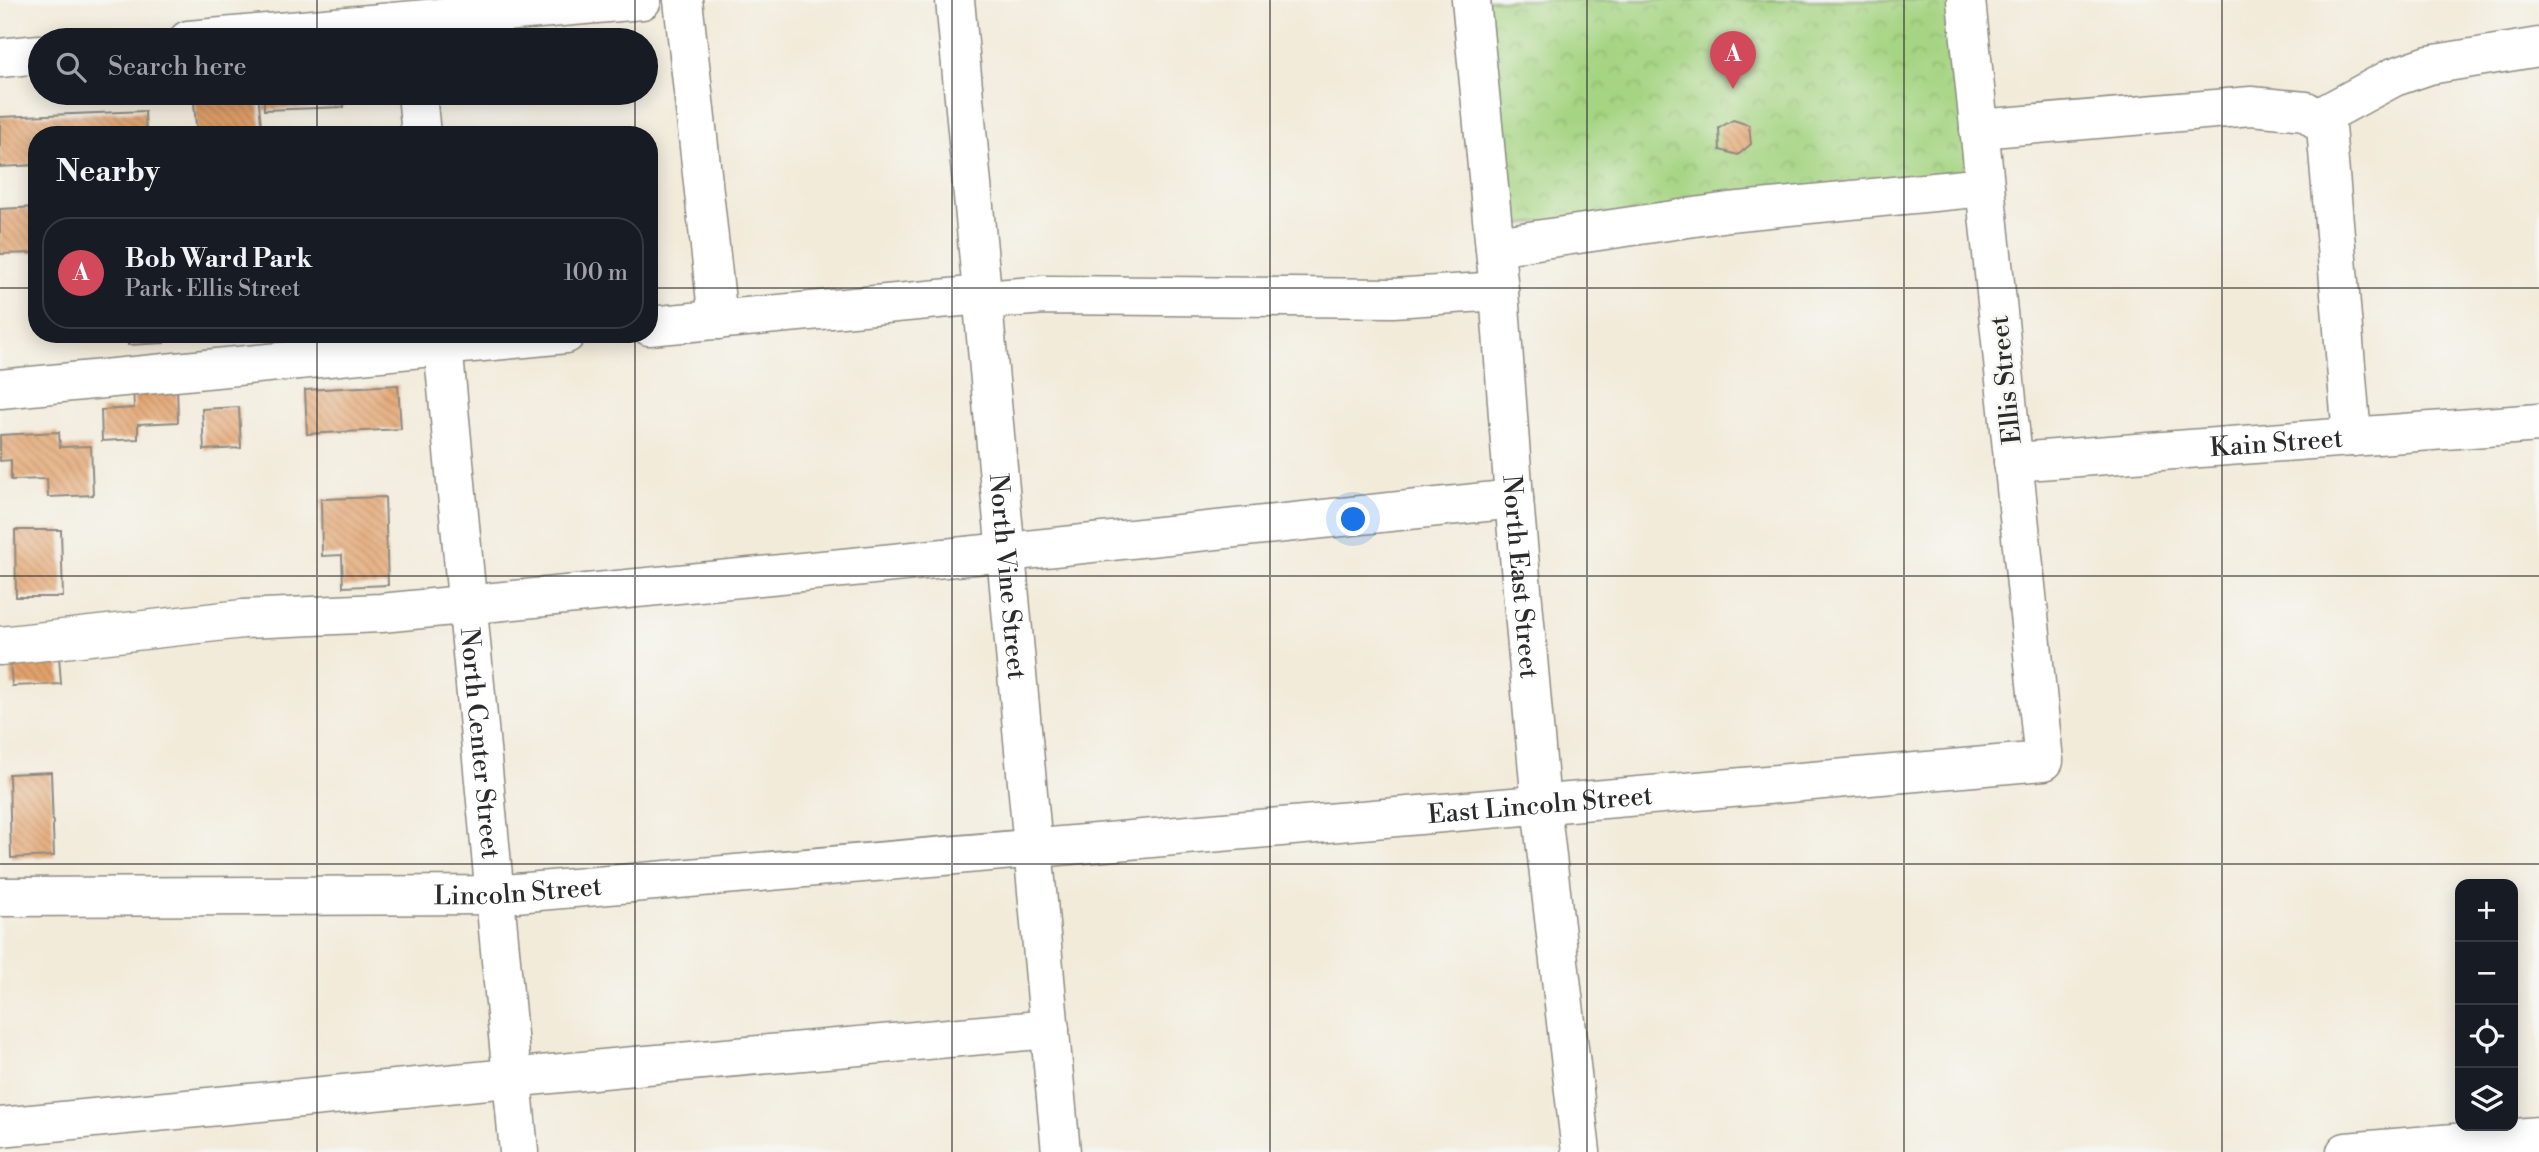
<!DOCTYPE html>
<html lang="en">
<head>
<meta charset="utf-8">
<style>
	:root { --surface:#171b24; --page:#242831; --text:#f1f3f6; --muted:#9ea1a6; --line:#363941; --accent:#d1495b }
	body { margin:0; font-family:"Libre Bodoni",serif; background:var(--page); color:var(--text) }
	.controls { position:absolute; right:21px; bottom:21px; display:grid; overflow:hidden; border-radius:14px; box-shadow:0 4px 18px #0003 }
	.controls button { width:63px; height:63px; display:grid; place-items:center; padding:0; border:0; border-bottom:2px solid var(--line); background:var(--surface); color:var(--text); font:35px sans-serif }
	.you { position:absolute; left:1354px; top:520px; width:24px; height:24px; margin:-18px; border:5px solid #fff; border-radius:50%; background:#1a73e8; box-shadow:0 0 0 10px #1a73e833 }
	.badge { display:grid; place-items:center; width:46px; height:46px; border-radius:50%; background:var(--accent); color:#fff; font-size:23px; font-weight:700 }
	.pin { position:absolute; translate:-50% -58px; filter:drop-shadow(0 2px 4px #0008) }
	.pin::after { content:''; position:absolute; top:37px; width:24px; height:21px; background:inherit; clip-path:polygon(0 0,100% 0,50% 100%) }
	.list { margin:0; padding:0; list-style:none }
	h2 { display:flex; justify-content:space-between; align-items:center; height:91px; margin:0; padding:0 28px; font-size:30px }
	h2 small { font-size:23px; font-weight:400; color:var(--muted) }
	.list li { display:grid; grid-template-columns:46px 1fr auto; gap:21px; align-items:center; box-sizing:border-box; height:112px; margin:0 14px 14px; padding:0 14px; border:2px solid var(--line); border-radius:28px }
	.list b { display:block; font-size:26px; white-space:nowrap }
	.list p { margin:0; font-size:23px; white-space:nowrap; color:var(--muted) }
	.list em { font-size:23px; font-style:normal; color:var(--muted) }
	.icon { flex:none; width:38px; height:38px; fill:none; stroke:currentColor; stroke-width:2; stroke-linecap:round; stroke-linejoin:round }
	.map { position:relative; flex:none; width:2539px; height:1152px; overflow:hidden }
	.search { position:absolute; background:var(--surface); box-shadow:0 4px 18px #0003; left:28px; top:28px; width:630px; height:77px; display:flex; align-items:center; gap:18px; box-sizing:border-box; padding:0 24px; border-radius:38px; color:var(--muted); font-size:26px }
	.panel { position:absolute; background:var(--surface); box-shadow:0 4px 18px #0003; left:28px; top:126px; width:630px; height:217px; border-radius:28px }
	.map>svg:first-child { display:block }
	.park { fill:url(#park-crowns); stroke:#688056; stroke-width:2 }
	.building { fill:url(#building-back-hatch) }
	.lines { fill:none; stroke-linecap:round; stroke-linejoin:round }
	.minor-casing { stroke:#8e8b82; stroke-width:41 }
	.minor { stroke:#fff; stroke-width:38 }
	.grid { fill:none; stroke:#2b2b2b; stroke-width:2; stroke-opacity:0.55 }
	.labels { text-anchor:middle; stroke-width:5; stroke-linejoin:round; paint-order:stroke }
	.street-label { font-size:26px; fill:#2b2b2b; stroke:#f6f6f2 }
</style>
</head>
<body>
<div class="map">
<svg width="2539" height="1152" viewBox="0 0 2539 1152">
	<defs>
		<pattern id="park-crowns" width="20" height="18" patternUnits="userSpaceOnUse" patternTransform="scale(1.75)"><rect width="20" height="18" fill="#a5d482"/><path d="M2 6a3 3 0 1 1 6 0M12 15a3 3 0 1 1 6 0" fill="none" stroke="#8eb670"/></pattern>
		<pattern id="building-back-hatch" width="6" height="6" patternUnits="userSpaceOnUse" patternTransform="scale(1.75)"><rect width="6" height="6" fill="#e3a26c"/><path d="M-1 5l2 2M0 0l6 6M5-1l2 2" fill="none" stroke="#b88459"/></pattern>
	</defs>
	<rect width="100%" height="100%" fill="#f6f6f2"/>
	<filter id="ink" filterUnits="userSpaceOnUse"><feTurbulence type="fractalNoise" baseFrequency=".0143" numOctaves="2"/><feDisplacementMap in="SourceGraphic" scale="14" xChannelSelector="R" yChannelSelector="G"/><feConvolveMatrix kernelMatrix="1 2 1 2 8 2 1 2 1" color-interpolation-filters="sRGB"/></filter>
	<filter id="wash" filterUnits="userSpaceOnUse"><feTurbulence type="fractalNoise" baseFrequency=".00686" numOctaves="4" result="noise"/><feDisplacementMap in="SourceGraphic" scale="28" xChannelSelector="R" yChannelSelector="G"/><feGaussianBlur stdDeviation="1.57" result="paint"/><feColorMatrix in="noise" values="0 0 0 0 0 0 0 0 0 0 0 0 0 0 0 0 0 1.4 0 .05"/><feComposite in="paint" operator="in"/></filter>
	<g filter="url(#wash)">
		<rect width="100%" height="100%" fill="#f2ebda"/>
		<path class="park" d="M 1483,0 L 1966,0 L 1986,178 L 1501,226 Z"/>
		<g id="blocks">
			<path class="building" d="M 193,93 L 258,93 L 262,135 L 197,135 Z
				M 264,93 L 344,93 L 344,107 L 264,110 Z
				M 145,111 L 146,135 L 37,135 L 37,165 L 0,167 L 0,117 Z
				M 1733,120 L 1749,125 L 1751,144 L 1738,155 L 1720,150 L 1719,128 Z
				M 37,207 L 37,253 L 0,254 L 0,209 Z
				M 128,334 L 163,334 L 164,343 L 128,345 Z
				M 177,384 L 178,422 L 138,424 L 138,439 L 102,441 L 101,410 L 134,408 L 133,386 Z
				M 398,385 L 401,429 L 307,434 L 305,390 Z
				M 239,407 L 241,448 L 204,450 L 202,409 Z
				M 59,432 L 60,447 L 91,446 L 93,495 L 48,497 L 47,479 L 11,480 L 11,460 L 0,461 L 0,435 Z
				M 385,497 L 388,585 L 343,587 L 342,555 L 322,556 L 321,499 Z
				M 15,530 L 61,530 L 63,597 L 16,597 Z
				M 59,656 L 61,684 L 12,686 L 10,659 Z
				M 51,772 L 54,856 L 11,858 L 9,774 Z"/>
		</g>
	</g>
	<g filter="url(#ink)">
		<use href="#blocks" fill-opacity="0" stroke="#8e8b82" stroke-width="2"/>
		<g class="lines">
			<defs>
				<g id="minor">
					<path d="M 683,0 L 718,320"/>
					<path id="s1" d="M 955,0 L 1061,1152"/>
					<path id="s2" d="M 1471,0 L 1499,291 L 1514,499 L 1541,805 L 1581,1152"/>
					<path d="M 188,40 L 642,0"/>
					<path d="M 0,58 L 40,54"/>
					<path d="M 417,93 L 421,135"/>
					<path d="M 2316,119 L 2394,77 L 2429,65 L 2539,47"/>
					<path d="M 1979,129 L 2251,106 L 2306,111 L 2326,127 L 2352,437"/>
					<path d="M 1495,246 L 1729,212 L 1985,187"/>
					<path d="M 983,300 L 1044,295 L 1393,298 L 1499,291"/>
					<path d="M 649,326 L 982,295"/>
					<path id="s3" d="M 442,334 L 519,1152"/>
					<path d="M 0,389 L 566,334"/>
					<path id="s4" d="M 2013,462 L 2539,423"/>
					<path d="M 0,646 L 243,619 L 381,613 L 1006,552 L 1514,499"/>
					<path id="s5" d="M 0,897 L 493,895 L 2044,761 L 1966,0"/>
					<path d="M 0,1127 L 624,1067 L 1050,1029"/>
					<path d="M 2346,1152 L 2539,1136"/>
				</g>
			</defs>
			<use href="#minor" class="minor-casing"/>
			<use href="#minor" class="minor"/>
		</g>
	</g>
	<path class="grid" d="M 317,0 L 317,40M 635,0 L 635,40M 952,0 L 952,1152M 1270,0 L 1270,1152M 1587,0 L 1587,1152M 1904,0 L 1904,1152M 2222,0 L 2222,1152M 317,93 L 317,135M 635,93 L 635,135M 0,288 L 37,288M 649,288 L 2539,288M 317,334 L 317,1152M 635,334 L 635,1152M 0,576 L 2539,576M 0,864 L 2539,864"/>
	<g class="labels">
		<g class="street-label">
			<text transform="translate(2005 380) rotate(-96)" y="9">Ellis Street</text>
			<text dy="9" stroke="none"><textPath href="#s4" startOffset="264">Kain Street</textPath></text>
			<text dy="9" stroke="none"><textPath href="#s1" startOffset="579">North Vine Street</textPath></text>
			<text dy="9" stroke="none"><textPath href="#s2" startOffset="579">North East Street</textPath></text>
			<text dy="9" stroke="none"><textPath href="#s3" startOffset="411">North Center Street</textPath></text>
			<text dy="9" stroke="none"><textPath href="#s5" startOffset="1544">East Lincoln Street</textPath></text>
			<text dy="9" stroke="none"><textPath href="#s5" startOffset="518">Lincoln Street</textPath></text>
		</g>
	</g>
</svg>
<div class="controls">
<button>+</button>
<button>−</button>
<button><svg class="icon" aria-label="locate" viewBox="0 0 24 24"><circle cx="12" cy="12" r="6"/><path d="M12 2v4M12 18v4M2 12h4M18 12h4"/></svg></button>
<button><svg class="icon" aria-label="layers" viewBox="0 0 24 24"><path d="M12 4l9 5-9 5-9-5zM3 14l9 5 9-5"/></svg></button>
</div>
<div class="you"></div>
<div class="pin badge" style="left:1733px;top:89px">A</div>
<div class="search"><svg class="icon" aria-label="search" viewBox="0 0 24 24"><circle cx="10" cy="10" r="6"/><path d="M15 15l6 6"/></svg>Search here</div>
<section class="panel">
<h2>Nearby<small></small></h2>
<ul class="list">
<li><span class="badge">A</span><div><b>Bob Ward Park</b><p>Park · Ellis Street</p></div><em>100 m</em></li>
</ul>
</section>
</div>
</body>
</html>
